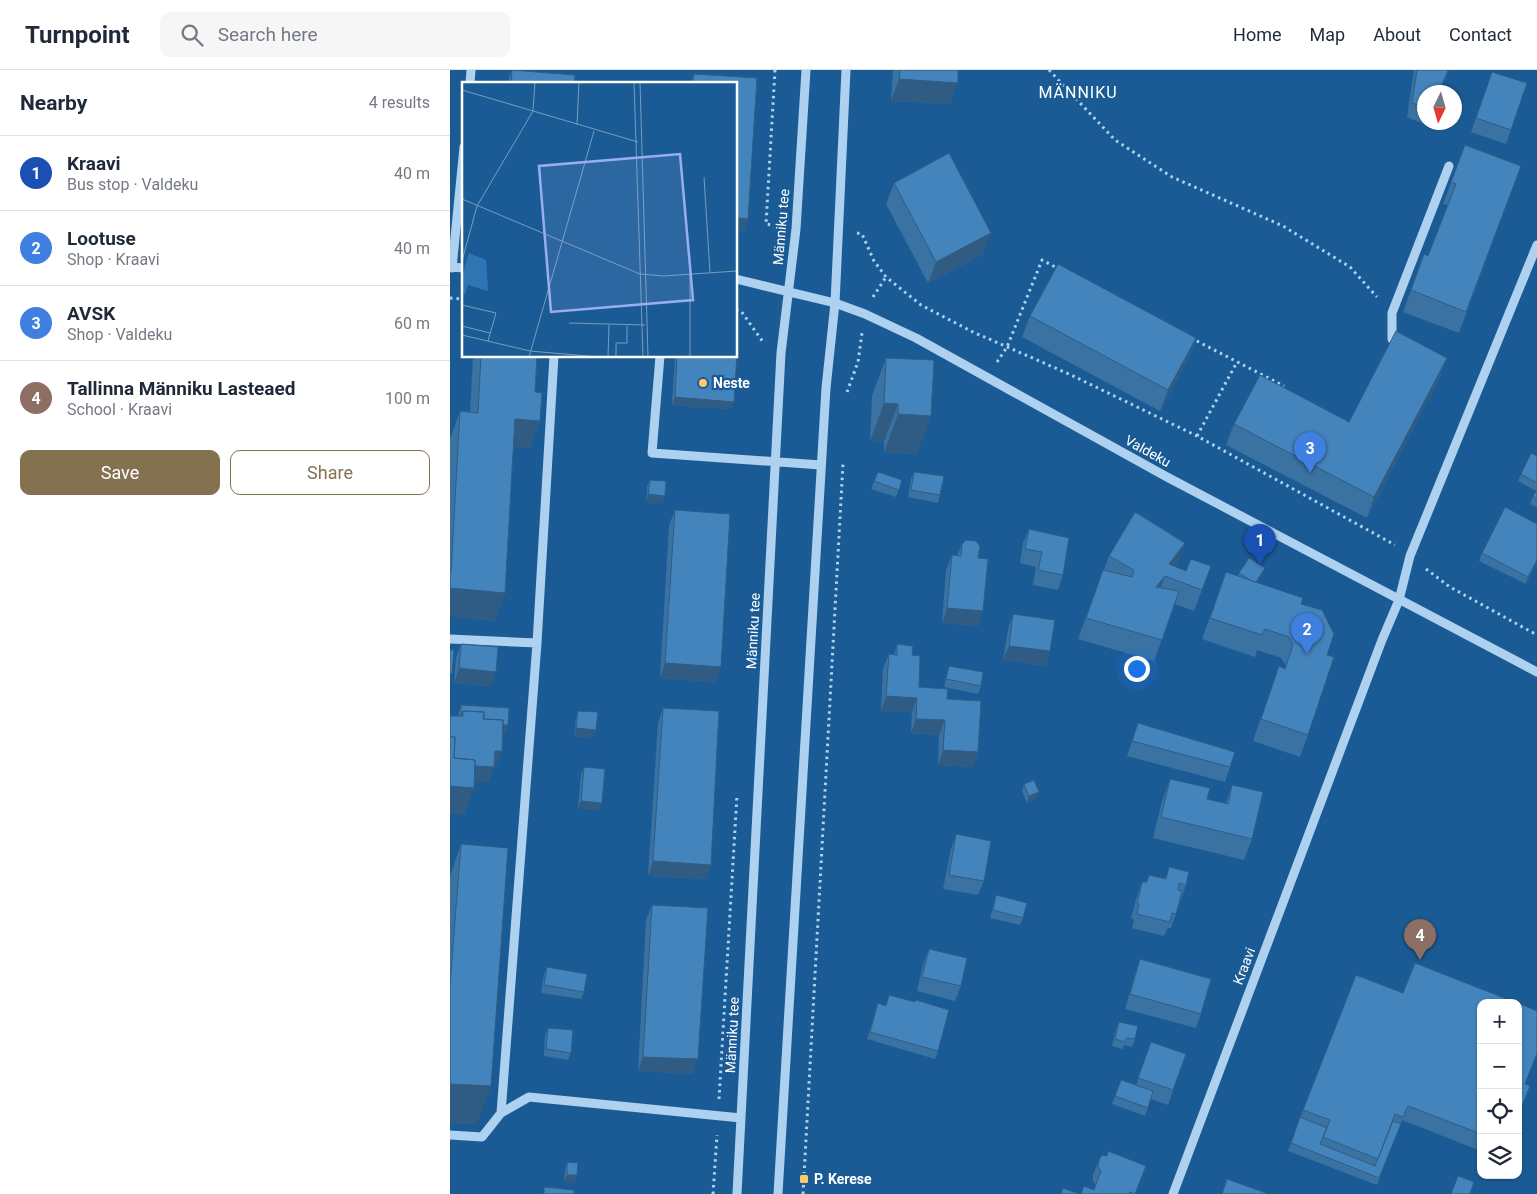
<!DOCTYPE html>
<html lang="en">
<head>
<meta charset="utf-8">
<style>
	:root { --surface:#fff; --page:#f6f6f7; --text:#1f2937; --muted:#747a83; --line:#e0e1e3; --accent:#84714f }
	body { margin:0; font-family:Roboto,sans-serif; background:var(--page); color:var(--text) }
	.controls { position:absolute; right:15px; bottom:15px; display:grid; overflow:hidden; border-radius:10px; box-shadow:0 1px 4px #0004 }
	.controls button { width:45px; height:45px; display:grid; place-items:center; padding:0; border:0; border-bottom:1px solid var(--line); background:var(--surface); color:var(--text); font:25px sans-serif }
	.compass { position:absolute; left:967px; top:15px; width:45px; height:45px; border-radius:50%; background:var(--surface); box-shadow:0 1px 4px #0004; rotate:185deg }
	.you { position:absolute; left:686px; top:598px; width:18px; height:18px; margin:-12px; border:4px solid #fff; border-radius:50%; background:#1a73e8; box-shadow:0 0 0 8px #1a73e833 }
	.badge { display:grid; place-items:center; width:32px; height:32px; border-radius:50%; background:var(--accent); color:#fff; font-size:16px; font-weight:700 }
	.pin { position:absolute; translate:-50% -41px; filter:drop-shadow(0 1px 2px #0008) }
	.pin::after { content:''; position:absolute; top:26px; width:18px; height:15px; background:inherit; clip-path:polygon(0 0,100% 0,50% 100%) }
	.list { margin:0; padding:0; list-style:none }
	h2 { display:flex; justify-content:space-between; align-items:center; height:65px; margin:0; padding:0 20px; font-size:21px }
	h2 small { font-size:16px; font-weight:400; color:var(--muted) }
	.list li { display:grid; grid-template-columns:32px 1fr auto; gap:15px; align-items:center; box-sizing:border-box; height:75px; padding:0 20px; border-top:1px solid var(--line) }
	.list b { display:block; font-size:19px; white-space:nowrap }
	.list p { margin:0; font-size:16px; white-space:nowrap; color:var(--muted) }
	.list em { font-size:16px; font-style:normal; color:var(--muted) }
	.actions { display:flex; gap:10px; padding:15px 20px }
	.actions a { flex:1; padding:11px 0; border:1px solid var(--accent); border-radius:10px; text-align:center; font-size:18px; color:var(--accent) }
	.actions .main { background:var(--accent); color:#fff }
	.icon { flex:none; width:28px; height:28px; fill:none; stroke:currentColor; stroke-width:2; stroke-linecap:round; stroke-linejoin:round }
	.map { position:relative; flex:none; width:1087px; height:1124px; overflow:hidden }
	header { display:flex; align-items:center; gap:30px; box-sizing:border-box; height:70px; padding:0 25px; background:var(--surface); border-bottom:1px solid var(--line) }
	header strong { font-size:24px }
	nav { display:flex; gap:28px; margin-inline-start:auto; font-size:18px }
	.search { width:350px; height:45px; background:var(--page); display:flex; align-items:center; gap:12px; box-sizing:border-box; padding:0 18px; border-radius:10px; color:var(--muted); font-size:19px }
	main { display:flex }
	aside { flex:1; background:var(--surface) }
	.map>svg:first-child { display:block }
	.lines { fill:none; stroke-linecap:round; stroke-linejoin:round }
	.path { stroke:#add1ef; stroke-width:3; stroke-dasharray:2.5 4; stroke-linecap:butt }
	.minor { stroke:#add1ef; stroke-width:9 }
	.wall { fill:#3a72a2 }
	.shaded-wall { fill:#305c84 }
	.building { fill:#4484bc; stroke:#305c84 }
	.poi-dot { fill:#ffc86c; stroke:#1b5b95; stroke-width:2 }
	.labels { text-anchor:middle; stroke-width:4.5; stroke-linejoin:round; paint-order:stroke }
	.street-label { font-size:14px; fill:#fff; stroke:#1b5b95 }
	.poi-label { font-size:14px; font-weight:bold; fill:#fff; stroke:#1b5b95; text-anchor:start }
	.quarter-label { font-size:16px; letter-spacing:1px; fill:#fff; stroke:#1b5b95 }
	.inset-road { fill:none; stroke:#769dbf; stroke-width:1 }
	.view { fill:#99afed; fill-opacity:0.15; stroke:#99afed; stroke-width:2.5 }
	.inset-edge { fill:none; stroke:#fff; stroke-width:2.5 }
</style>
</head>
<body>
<header>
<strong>Turnpoint</strong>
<div class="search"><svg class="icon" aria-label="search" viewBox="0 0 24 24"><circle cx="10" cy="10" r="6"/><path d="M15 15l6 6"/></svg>Search here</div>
<nav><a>Home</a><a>Map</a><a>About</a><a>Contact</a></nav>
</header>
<main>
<aside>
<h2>Nearby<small>4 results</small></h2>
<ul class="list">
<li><span class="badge" style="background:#1a4fb4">1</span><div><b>Kraavi</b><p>Bus stop · Valdeku</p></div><em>40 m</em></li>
<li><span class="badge" style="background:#3f7fe0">2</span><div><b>Lootuse</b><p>Shop · Kraavi</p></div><em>40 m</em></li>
<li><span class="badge" style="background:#3f7fe0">3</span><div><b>AVSK</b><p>Shop · Valdeku</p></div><em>60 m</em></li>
<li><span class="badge" style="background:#8d6e63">4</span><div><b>Tallinna Männiku Lasteaed</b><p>School · Kraavi</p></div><em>100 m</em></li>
</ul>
<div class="actions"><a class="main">Save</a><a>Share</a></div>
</aside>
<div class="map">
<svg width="1087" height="1124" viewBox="0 0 1087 1124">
	<rect width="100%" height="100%" fill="#1b5b95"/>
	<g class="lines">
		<path class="path" d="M 325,0 L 316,154 L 329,156
			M 599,0 L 665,70 L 722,107 L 833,156 L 900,197 L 927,227
			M 407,163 L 412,164 L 424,191 L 436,207 L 471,235 L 523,262 L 619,304 L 747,366 L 945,475
			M 423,227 L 436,207
			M 0,228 L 14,229
			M 286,240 L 291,241 L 313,272
			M 741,268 L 834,316
			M 547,292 L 557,277 L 592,190 L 609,199
			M 397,322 L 408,292 L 412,263
			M 747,366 L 787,292
			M 976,499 L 1000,517 L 1087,565
			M 269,1029 L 287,725
			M 263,1124 L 267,1065
			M 353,1124 L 393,393"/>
		<path class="minor" d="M 20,14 L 21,0
			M 0,197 L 14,198
			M 2,198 L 14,77
			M 286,209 L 385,233 L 415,244 L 466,268 L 717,407 L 1087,602
			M 942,269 L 942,243 L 999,96
			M 210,286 L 202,383 L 371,395
			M 0,569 L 87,573
			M 51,1043 L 79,1027 L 291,1048
			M 0,1065 L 32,1067 L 51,1043 L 87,573 L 104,286
			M 287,1124 L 331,283 L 346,159 L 356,0
			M 328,1124 L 376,318 L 385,233 L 396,0
			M 723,1124 L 932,570 L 949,530 L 960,486 L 1087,175"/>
	</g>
	<path class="wall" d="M 62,0 L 124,14 L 57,14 Z
		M 443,0 L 508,0 L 500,34 L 441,31 Z
		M 964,0 L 999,0 L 995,9 L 974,22 L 974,52 L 977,52 L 976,55 L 957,47 Z
		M 244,4 L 307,8 L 298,149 L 293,163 L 286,163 L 286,14 L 240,14 Z
		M 1037,16 L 1061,60 L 1056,74 L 1021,62 Z
		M 1015,75 L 1071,96 L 1009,263 L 953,242 L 974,184 L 978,186 L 998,135 L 993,134 Z
		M 444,113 L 533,184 L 478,213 L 436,134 Z
		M 580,246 L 746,268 L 738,289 L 710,341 L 572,267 Z
		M 23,286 L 87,286 L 80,378 L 63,377 L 55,523 L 45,551 L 0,546 L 0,369 L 10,341 L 20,342 Z
		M 225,286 L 286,286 L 281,339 L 222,335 Z
		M 436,288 L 467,384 L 434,382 L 434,372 L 420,371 L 422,326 Z
		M 997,288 L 989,309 L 917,448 L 776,375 L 784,354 L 899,352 Z
		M 1087,386 L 1087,437 L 1080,434 L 1083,426 L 1086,421 L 1068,411 L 1071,404 Z
		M 428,402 L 452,410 L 446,427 L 421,419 Z
		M 464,402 L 490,425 L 488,433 L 458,427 L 461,409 Z
		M 200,410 L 215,426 L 212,433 L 196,432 L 197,417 Z
		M 225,440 L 266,612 L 210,608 L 219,455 Z
		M 1087,454 L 1087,492 L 1076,514 L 1029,491 L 1032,483 Z
		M 579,459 L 613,505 L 608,520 L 583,515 L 586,497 L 570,493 L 573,473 Z
		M 512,474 L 528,488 L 533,541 L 528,556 L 492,553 L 496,500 L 502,485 L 507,486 Z
		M 659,486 L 727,494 L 725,497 L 736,501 L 761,496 L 744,541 L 725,534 L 704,591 L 628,569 L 653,500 L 654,500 Z
		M 776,502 L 788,506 L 789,503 L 812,505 L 807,513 L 851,534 L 877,585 L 858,665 L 850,687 L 803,671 L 829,596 L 835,599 L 836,596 L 831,588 L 807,580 L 805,587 L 752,569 Z
		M 563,544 L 600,581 L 595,596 L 553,590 L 558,559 Z
		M 11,574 L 41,616 L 4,613 L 6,588 Z
		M 447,574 L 462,585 L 469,617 L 497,629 L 528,682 L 523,697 L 488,695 L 489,665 L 461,663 L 462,642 L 431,641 L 433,599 L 439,584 L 444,585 Z
		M 499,596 L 531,616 L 528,624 L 494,617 L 497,603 Z
		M 11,635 L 58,655 L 55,663 L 52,663 L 46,696 L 44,696 L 39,712 L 24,711 L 14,745 L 8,646 L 9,642 Z
		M 213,638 L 261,795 L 256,809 L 198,806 L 208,653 Z
		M 128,641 L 143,668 L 124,666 L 126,648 Z
		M 688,653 L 780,697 L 775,712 L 677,686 Z
		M 134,697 L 152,733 L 149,740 L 128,738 L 131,704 Z
		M 720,709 L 757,729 L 776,733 L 782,715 L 802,769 L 794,790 L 703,768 L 712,731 Z
		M 574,714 L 589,722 L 586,729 L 577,733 L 572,721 Z
		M 506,764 L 534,811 L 528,825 L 493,819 L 501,779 Z
		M 11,774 L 27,1054 L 0,1053 L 0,806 Z
		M 719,797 L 736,815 L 721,858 L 718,858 L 714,866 L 682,858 L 684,849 L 681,848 L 687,826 L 692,812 L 696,812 L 699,805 L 715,809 Z
		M 546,825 L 573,848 L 570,855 L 540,848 Z
		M 202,835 L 243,1004 L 188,1001 L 196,850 Z
		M 479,879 L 511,916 L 505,931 L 467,921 L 473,894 Z
		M 690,889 L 751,944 L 746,958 L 675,939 L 685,904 Z
		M 97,897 L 134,922 L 131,929 L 91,923 L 94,904 Z
		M 953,923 L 1031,933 L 1031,1081 L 952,1050 L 927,1115 L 838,1081 L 853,1040 Z
		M 439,925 L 488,981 L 485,989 L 417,969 L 428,933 L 435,936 Z
		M 669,952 L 685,969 L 682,977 L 674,975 L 673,979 L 662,976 L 666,959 Z
		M 98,958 L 121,983 L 118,990 L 94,986 L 95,965 Z
		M 701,972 L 736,984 L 718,1035 L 701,1029 L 695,1046 L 662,1034 L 671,1010 L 686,1015 Z
		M 649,1090 L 685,1124 L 631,1124 L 644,1120 L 646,1115 L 643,1111 L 643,1105 Z
		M 117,1092 L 127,1105 L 124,1113 L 114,1112 L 115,1100 Z"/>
	<path class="shaded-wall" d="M 449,9 L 508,13 L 500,34 L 441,31 Z
		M 286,148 L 298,149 L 293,163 L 286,163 Z
		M 541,163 L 533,184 L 478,213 L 486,192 Z
		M 746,268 L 738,289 L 710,341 L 718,320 Z
		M 997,288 L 989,309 L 917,448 L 924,427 Z
		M 225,327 L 284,332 L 281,339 L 222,335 Z
		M 434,333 L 448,334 L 434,372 L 420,371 Z
		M 448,344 L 481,346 L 467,384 L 434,382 Z
		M 65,349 L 90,351 L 80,378 L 55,377 Z
		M 198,424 L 215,426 L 212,433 L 196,432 Z
		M 735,473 L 727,494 L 717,507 L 715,506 L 707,528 L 706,517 L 719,494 Z
		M 1087,490 L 1087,492 L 1076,514 L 1078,507 Z
		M 815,498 L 812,505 L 803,520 L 805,513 Z
		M 0,518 L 55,523 L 45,551 L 0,546 Z
		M 497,538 L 533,541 L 528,556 L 492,553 Z
		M 559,576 L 600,581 L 595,596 L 553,590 Z
		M 215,593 L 271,597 L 266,612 L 210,608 Z
		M 9,598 L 46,602 L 41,616 L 4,613 Z
		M 436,626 L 467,628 L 462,642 L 431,641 Z
		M 466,649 L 495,650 L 489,665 L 461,663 Z
		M 33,654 L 58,655 L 55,663 L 31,661 Z
		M 126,658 L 146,660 L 143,668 L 124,666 Z
		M 493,680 L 528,682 L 523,697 L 488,695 Z
		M 45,681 L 52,681 L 46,696 L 40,695 Z
		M 15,696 L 44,697 L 39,712 L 12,711 Z
		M 0,716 L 24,718 L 14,745 L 0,744 Z
		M 589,722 L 586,729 L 577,733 L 579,726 Z
		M 131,731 L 152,733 L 149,740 L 128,738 Z
		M 203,791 L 261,795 L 256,809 L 198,806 Z
		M 193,987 L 248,989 L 243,1004 L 188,1001 Z
		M 0,1014 L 41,1016 L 27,1054 L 0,1053 Z
		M 117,1105 L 127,1105 L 124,1113 L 114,1112 Z"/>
	<path class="building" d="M 62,0 L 125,5 L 124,14 L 61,14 Z
		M 450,0 L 508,0 L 508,13 L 449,9 Z
		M 967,0 L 998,0 L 989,22 L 974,22 L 974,37 L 962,33 Z
		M 1042,2 L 1077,13 L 1061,60 L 1026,48 Z
		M 244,4 L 307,8 L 298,149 L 286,148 L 286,14 L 243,14 Z
		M 1015,75 L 1071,96 L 1016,242 L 961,220 L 974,184 L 978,186 L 1006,114 L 1001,112 Z
		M 499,83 L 541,163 L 486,192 L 444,113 Z
		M 608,194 L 746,268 L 718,320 L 580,246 Z
		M 946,261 L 997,288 L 924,427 L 784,354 L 810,305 L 899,352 Z
		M 286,283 L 287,284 L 284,332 L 225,327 L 227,286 L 286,286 Z
		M 31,286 L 87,286 L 85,322 L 92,323 L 90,351 L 65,349 L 55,523 L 0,518 L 0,502 L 1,503 L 10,341 L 28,343 Z
		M 436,288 L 484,290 L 481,346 L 448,344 L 448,334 L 434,333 Z
		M 1081,383 L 1087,386 L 1087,413 L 1071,404 Z
		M 428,402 L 452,410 L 449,420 L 424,411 Z
		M 464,402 L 494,406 L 490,425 L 461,420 Z
		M 200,410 L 216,411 L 215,426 L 198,424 Z
		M 1087,420 L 1087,429 L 1083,426 Z
		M 1055,437 L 1087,454 L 1087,490 L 1078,507 L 1032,483 Z
		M 225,440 L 280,444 L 271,597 L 215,593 Z
		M 685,442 L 735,473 L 719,494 L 736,501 L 741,489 L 761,496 L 752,520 L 715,506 L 706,517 L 729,521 L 712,570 L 636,548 L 653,500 L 682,507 L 684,500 L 659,486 Z
		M 579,459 L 619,468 L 613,505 L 588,500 L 592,482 L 575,479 Z
		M 516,470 L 526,471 L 530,476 L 528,488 L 538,489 L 533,541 L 497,538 L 502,485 L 511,486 L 512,474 Z
		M 799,488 L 815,498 L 806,512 L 802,511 L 789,503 Z
		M 776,502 L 853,528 L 851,534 L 872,540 L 884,564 L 877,585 L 884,587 L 858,665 L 811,649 L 829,596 L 835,599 L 843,575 L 839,567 L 815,559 L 812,565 L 760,548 Z
		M 563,544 L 605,550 L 600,581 L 559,576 Z
		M 11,574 L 48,577 L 46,602 L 9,598 Z
		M 447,574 L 463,576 L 462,585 L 470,586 L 469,617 L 498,619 L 497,629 L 531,631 L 528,682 L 493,680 L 495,650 L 466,649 L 467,628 L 436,626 L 439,584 L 447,585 Z
		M 0,580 L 4,580 L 2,604 L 0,604 Z
		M 499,596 L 533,602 L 531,616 L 496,609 Z
		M 11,635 L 59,638 L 58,655 L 53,655 L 53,650 L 34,649 L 34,642 L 13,641 L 11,646 Z
		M 213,638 L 269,641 L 261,795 L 203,791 Z
		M 13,641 L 34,642 L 33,649 L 53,650 L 52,681 L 45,681 L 44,697 L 25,696 L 25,690 L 4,688 L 5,667 L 0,667 L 0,646 L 13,646 Z
		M 128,641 L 148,642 L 146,660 L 126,658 Z
		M 688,653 L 785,682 L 780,697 L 682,671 Z
		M 0,667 L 5,667 L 4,688 L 25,690 L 24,718 L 0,716 Z
		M 134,697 L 155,699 L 152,733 L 131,731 Z
		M 720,709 L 760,718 L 757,729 L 778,734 L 782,715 L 813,722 L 802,769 L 711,747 Z
		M 584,710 L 589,722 L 579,726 L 574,714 Z
		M 506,764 L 541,771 L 534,811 L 499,805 Z
		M 11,774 L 58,778 L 41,1016 L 0,1014 L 0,915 Z
		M 719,797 L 739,802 L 736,815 L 729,813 L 728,820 L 732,821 L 726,844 L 722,843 L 720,852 L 687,844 L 689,834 L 687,834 L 692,812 L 697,812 L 699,805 L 716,809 Z
		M 546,825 L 577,833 L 573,848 L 543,840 Z
		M 202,835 L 258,838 L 248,989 L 193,987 Z
		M 479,879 L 517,888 L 511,916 L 472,907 Z
		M 690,889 L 761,909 L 751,944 L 680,924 Z
		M 965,893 L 1067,933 L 1031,933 L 1031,1064 L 958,1036 L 953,1047 L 945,1044 L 928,1089 L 873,1067 L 880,1050 L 853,1040 L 906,905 L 953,923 Z
		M 97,897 L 137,904 L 134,922 L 94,915 Z
		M 439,925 L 465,932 L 466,930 L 499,940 L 488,981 L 420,962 L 428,933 L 436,936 Z
		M 1068,933 L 1087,941 L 1087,983 L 1075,1014 L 1080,1016 L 1068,1046 Z
		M 669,952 L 688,956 L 685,969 L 676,968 L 675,972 L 665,969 Z
		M 98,958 L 123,960 L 121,983 L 96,979 Z
		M 701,972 L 736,984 L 723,1020 L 688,1008 Z
		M 671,1010 L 703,1021 L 698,1038 L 665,1026 Z
		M 850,1047 L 877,1058 L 870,1074 L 925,1096 L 943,1051 L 951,1054 L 929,1108 L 841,1073 Z
		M 658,1081 L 696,1096 L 685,1124 L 680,1122 L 679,1124 L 631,1124 L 634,1116 L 644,1120 L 651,1101 L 648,1097 L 649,1090 L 652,1085 L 657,1086 Z
		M 117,1092 L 128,1093 L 127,1105 L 117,1105 Z
		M 1008,1106 L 1024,1112 L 1020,1124 L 1001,1124 Z
		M 777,1109 L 816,1123 L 816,1124 L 772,1124 Z
		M 94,1117 L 124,1120 L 124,1124 L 94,1124 Z
		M 613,1118 L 629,1124 L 611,1124 Z"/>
	<g class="poi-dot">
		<circle cx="253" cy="313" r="5"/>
		<rect x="349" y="1104" width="10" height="10" rx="2.5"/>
	</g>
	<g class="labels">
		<g class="street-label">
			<text transform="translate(331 157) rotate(-85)" y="5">Männiku tee</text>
			<text transform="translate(698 381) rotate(29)" y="5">Valdeku</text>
			<text transform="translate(303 561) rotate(-87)" y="5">Männiku tee</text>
			<text transform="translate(794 896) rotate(-69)" y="5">Kraavi</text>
			<text transform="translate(282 965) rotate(-87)" y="5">Männiku tee</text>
		</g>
		<g class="poi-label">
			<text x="263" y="318">Neste</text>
			<text x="364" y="1114">P. Kerese</text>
		</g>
		<g class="quarter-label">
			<text x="628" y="28">MÄNNIKU</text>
		</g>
	</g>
	<g transform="translate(12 12)">
		<rect width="275" height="275" fill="#1b5b95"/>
		<path d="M 7,171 L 24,178 L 26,209 L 6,203 L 3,212 L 0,211 L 0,194 Z" fill="#2f75b3"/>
		<path class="inset-road" d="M 172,0 L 181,275M 178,0 L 186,275M 0,8 L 176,60M 115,43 L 117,0M 242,95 L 248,191M 0,117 L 178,192 L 201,194 L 275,189M 0,179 L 15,124 L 71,29 L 73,0M 0,223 L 34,231 L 26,259M 107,241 L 183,243M 0,244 L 28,251M 0,253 L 68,269 L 137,275M 67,275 L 132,49M 146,275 L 147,243M 154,275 L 154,261 L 165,261 L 165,244M 228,275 L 228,192"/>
		<path class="view" d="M 218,72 L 231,218 L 89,230 L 77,84 Z"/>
		<rect width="275" height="275" class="inset-edge"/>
	</g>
</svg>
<div class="controls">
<button>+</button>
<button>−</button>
<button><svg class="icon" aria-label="locate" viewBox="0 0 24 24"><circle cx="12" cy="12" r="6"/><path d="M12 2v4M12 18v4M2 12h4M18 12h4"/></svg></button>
<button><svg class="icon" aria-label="layers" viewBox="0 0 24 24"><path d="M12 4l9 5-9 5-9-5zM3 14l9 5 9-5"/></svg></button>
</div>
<svg class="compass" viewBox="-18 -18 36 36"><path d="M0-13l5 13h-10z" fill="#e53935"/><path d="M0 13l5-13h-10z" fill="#747a83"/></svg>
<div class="you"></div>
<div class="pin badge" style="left:810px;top:495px;background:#1a4fb4">1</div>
<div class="pin badge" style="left:857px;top:584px;background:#3f7fe0">2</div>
<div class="pin badge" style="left:860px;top:403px;background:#3f7fe0">3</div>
<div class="pin badge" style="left:970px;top:890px;background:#8d6e63">4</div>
</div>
</main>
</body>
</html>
